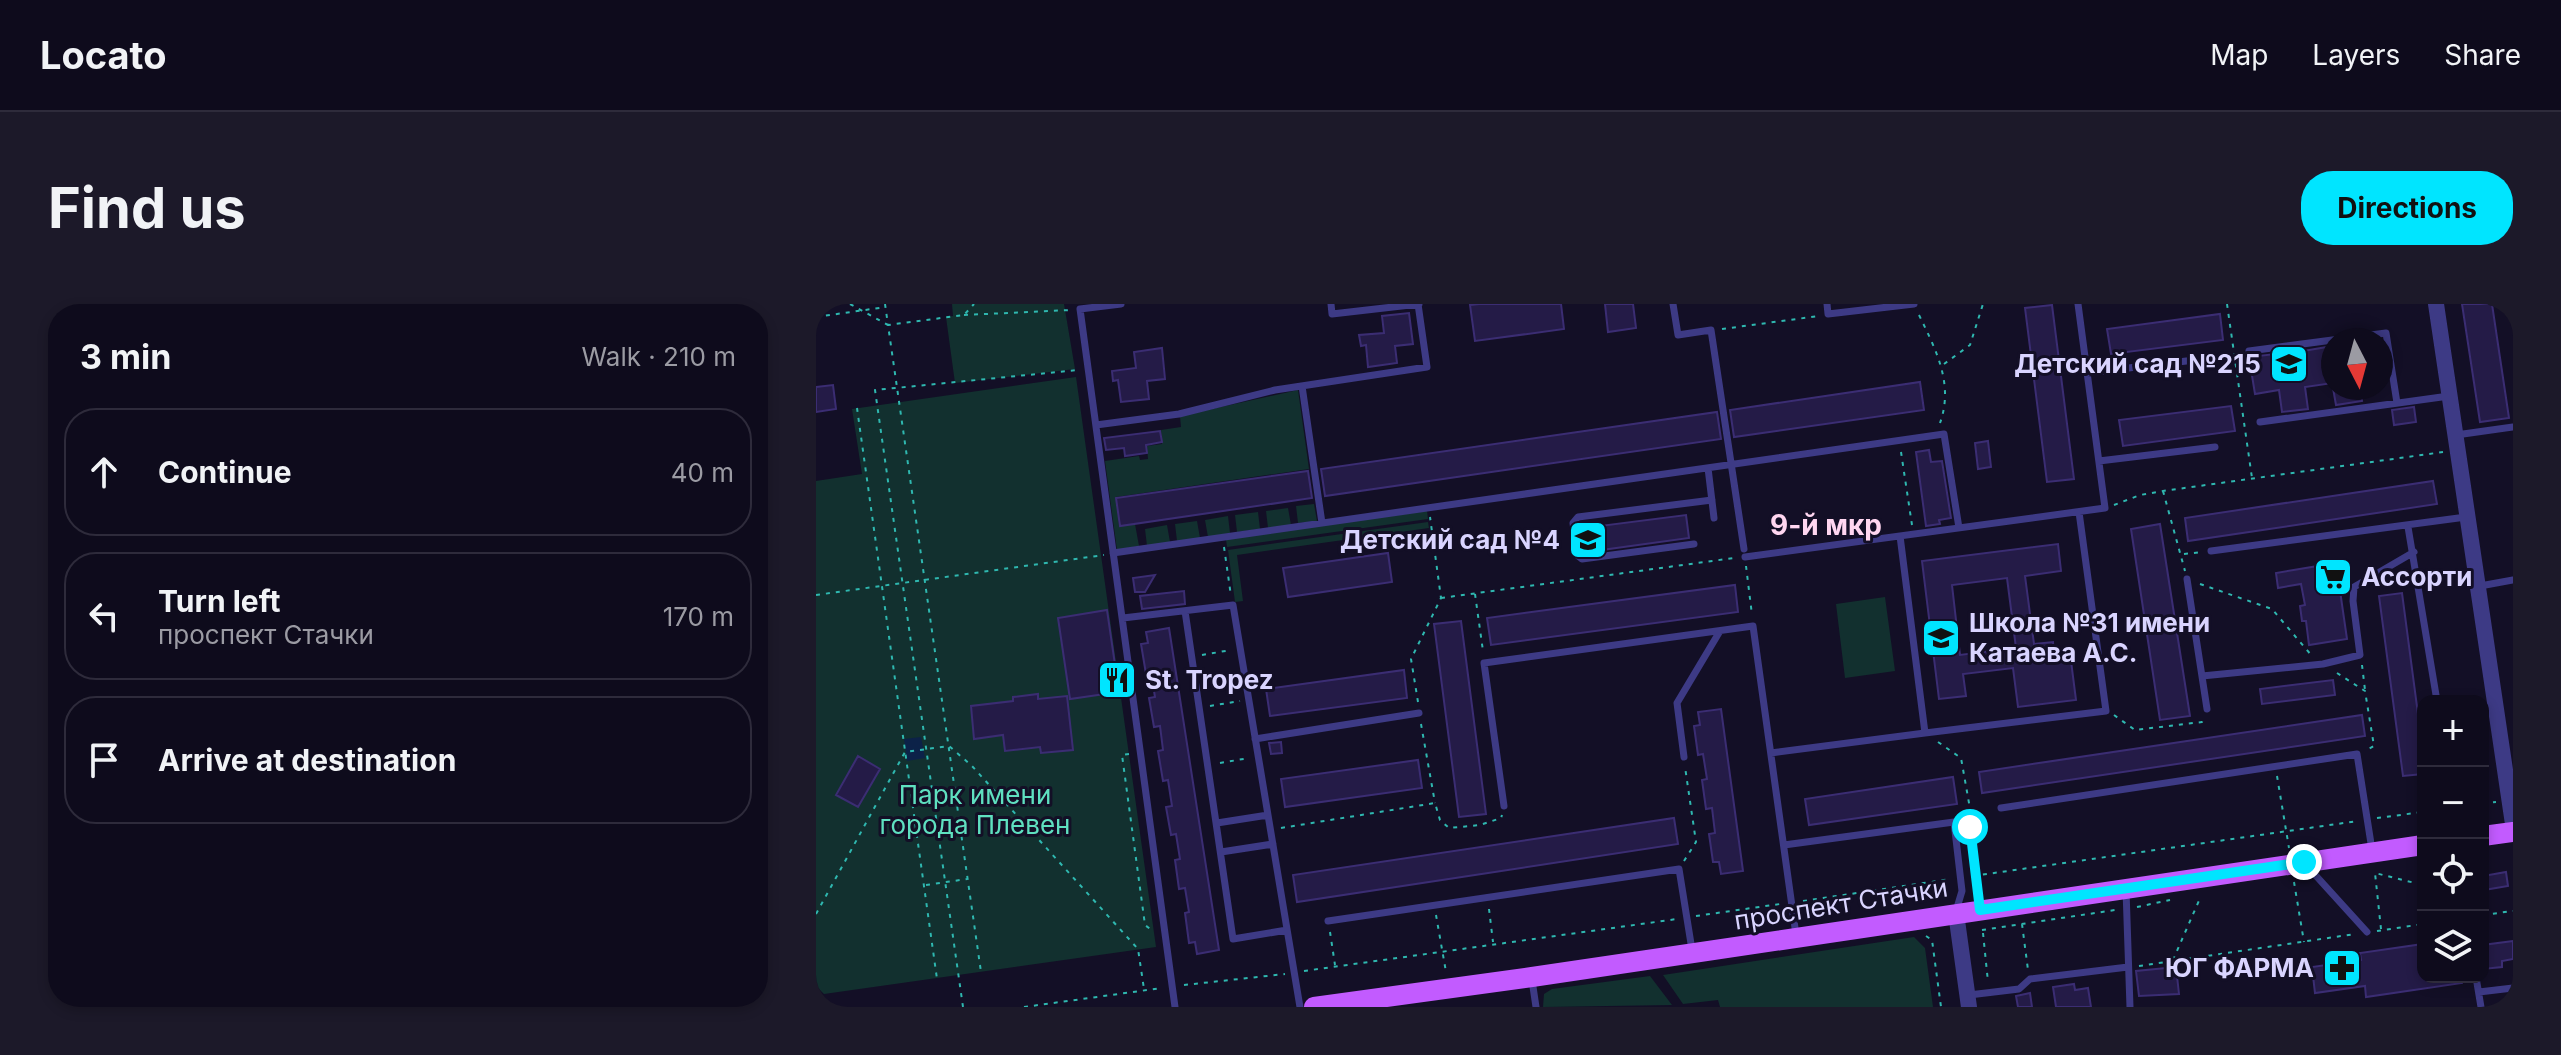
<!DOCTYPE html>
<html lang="en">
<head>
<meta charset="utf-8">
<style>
	:root { --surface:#0e0b1c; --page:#1c1929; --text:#f1f3f6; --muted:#9b9ba3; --line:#2e2b3b; --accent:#00e5ff }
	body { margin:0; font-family:Inter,sans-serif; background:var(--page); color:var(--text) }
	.controls { position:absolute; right:24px; bottom:24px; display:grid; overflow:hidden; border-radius:16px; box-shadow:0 4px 12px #0003 }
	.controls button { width:72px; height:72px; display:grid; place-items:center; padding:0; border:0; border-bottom:2px solid var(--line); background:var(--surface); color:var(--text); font:40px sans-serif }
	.compass { position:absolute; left:1505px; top:24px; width:72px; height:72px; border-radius:50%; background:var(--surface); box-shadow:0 4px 12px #0003; rotate:174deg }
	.stop { position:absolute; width:24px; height:24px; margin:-18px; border:6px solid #00e5ff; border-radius:50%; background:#fff }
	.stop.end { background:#00e5ff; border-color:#fff; box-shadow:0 2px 8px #0008 }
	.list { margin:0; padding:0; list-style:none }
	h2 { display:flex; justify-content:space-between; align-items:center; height:104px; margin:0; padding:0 32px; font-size:34px }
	h2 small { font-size:26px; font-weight:400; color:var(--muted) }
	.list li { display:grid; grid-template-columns:52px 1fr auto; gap:24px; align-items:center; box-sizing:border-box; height:128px; margin:0 16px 16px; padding:0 16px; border:2px solid var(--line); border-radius:32px }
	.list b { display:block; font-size:30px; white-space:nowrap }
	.list p { margin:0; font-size:26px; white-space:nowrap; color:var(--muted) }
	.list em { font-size:26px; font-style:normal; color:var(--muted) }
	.icon { flex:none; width:44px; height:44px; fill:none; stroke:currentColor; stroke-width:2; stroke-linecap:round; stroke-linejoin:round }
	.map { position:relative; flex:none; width:1697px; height:703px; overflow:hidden; border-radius:32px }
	header { display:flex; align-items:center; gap:48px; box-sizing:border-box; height:112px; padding:0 40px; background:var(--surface); border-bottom:2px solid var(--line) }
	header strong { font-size:38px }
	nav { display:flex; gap:44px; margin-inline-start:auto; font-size:28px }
	.intro { display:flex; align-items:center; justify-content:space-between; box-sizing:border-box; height:192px; padding:0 48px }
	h1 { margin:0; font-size:56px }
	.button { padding:20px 36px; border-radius:32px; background:var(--accent); color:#111; font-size:28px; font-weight:700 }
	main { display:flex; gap:48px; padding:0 48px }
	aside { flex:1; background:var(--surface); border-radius:32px; box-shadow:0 4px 12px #0003 }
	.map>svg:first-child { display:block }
	.green { fill:#12302f }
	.water { fill:#0c2248 }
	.building { fill:#241b47; stroke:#3b2d73; stroke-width:2; fill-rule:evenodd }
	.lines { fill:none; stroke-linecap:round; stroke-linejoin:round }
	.path { stroke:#2fb8b0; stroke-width:2; stroke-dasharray:4 6; stroke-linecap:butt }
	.service { stroke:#3d3a85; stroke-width:7 }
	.tertiary { stroke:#3d3a85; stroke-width:16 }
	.primary { stroke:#c25bff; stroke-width:20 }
	.route { stroke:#00e5ff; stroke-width:10 }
	.labels { text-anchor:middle; stroke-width:6; stroke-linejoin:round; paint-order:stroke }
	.poi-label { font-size:26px; font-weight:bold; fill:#d9d4ff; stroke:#130f26; text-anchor:end }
	.park-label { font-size:26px; fill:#5fe0c0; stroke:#130f26 }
	.street-label { font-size:26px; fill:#d9d4ff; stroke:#130f26 }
	.neighbourhood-label { font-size:28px; font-weight:bold; fill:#ffd6f0; stroke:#130f26 }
</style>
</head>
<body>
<header>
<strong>Locato</strong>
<nav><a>Map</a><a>Layers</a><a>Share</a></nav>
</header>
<div class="intro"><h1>Find us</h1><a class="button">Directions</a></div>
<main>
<aside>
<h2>3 min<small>Walk · 210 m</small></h2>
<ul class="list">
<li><svg class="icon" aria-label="ahead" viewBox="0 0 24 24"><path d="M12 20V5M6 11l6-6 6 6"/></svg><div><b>Continue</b></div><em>40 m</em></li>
<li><svg class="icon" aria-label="left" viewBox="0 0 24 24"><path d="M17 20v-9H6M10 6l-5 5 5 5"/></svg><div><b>Turn left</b><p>проспект Стачки</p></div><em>170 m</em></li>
<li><svg class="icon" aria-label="arrive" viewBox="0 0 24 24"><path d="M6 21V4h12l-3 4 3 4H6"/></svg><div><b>Arrive at destination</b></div></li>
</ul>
</aside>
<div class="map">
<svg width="1697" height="703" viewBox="0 0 1697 703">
	<rect width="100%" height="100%" fill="#130f26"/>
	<path class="green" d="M 136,0 L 248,0 L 259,65 L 139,79 L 130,13 L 137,12 Z
		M 260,73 L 340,643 L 8,690 L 0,682 L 0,177 L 46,170 L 36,105 Z
		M 482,86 L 493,165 L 300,193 L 303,222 L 319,220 L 323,242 L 301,246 L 289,157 L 323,152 L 324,156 L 332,155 L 331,142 L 346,140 L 345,126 L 365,123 L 364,112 Z
		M 498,200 L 501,217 L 482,219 L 480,202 Z
		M 472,204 L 475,221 L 452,224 L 450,207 Z
		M 611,207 L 612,215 L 411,243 L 410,235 Z
		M 442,208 L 444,225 L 421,228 L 419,211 Z
		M 412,212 L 414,229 L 392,233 L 389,216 Z
		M 381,217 L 384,234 L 361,237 L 359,220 Z
		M 612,218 L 613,224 L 421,251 L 427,297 L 419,298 L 412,246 Z
		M 351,221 L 354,238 L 331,242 L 329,225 Z
		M 1069,293 L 1079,367 L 1029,374 L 1020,300 Z
		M 1098,633 L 1109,644 L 1117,703 L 904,703 L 902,696 L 867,700 L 847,671 Z
		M 834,672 L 856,701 L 727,703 L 728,690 L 736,685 Z"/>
	<path class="water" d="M 105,433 L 109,454 L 91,457 L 88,435 Z"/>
	<path class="building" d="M 663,0 L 745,0 L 748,25 L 659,37 L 654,1 Z
		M 789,0 L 817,0 L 820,24 L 792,28 Z
		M 1646,0 L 1676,0 L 1693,114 L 1664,118 Z
		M 1236,1 L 1258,175 L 1231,178 L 1209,4 Z
		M 593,9 L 597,40 L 579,42 L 581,59 L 552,63 L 550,41 L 545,42 L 543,31 L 568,29 L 566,12 Z
		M 1404,10 L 1407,36 L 1295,50 L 1291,25 Z
		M 1511,43 L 1515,66 L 1517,65 L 1517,79 L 1489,83 L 1492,105 L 1466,108 L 1463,86 L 1439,90 L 1433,53 L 1459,50 L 1462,73 L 1490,69 L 1487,47 Z
		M 346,44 L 349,75 L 331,77 L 333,95 L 305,98 L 302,76 L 297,77 L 296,67 L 320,64 L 318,48 Z
		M 1104,78 L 1108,106 L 918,133 L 914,106 Z
		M 17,81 L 20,105 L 0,108 L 0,83 Z
		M 1517,84 L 1544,84 L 1546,97 L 1520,101 Z
		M 1415,102 L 1419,127 L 1307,142 L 1303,116 Z
		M 1598,103 L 1600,118 L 1578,121 L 1576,106 Z
		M 901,108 L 905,135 L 509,192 L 505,165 Z
		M 344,127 L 346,138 L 330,141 L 331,149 L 309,152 L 308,144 L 290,146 L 288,134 Z
		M 1172,137 L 1175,163 L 1162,165 L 1159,139 Z
		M 1113,146 L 1115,158 L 1126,157 L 1135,214 L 1123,216 L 1124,220 L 1110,222 L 1100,148 Z
		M 492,167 L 496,194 L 304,222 L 300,194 Z
		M 1617,177 L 1621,200 L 1372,237 L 1369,214 Z
		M 870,211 L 873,234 L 771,248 L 768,224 Z
		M 1344,220 L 1374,412 L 1344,416 L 1315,225 Z
		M 1242,240 L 1245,267 L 1209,272 L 1218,340 L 1237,338 L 1238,351 L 1254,349 L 1260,396 L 1202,403 L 1197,364 L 1147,370 L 1150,392 L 1123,395 L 1106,257 ZM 1191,274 L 1200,344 L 1144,351 L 1136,281 Z
		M 572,249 L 576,278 L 472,293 L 467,264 Z
		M 1520,259 L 1531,335 L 1493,341 L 1490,317 L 1486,317 L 1484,302 L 1489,301 L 1485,280 L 1462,284 L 1460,269 Z
		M 339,271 L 329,288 L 319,288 L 317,274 Z
		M 919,281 L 922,308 L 675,341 L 671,314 Z
		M 368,287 L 369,300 L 326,305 L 324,292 Z
		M 1586,289 L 1607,448 L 1607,470 L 1587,472 L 1563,292 Z
		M 291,306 L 303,388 L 254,395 L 242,314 Z
		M 645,317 L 670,510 L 643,513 L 618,320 Z
		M 353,324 L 403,646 L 381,650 L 379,638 L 373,639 L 369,609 L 373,608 L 369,584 L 363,585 L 359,556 L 364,555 L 360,530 L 355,531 L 350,503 L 356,502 L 352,476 L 347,477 L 342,447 L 347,446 L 344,422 L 338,423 L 333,394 L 339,393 L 335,369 L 330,370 L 325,340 L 332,339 L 330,328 Z
		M 588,366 L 591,394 L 454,412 L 450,385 Z
		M 1517,376 L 1519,391 L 1446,400 L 1444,385 Z
		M 222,390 L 222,395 L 251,392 L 257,446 L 225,449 L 224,443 L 189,447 L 187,431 L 158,435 L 155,402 L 197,397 L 197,393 Z
		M 905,405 L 927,567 L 905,570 L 903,558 L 897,558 L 893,530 L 899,529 L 896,504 L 890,505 L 886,476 L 891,475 L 887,450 L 882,451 L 878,422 L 884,421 L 882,408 Z
		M 1546,411 L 1549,432 L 1166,489 L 1163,468 Z
		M 465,438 L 466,449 L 455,450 L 453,439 Z
		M 42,452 L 64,465 L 42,503 L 20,491 Z
		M 602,456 L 606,484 L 469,503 L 465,475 Z
		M 1137,473 L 1141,500 L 993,521 L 989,495 Z
		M 858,514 L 862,540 L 481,598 L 477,571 Z
		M 1690,568 L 1692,582 L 1668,586 L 1667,572 Z
		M 1697,637 L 1697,655 L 1686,657 L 1686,663 L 1667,665 L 1667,641 Z
		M 1607,640 L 1607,673 L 1646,673 L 1646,679 L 1550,693 L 1549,682 L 1499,689 L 1496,663 L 1545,656 L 1544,649 Z
		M 1360,663 L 1363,690 L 1323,692 L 1320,667 Z
		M 1258,680 L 1259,686 L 1272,684 L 1275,703 L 1240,703 L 1237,683 Z
		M 1214,689 L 1216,703 L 1202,703 L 1200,692 Z"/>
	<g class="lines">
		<path class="path" d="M 34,0 L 72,21 L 165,668
			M 69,0 L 72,21 L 148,11 L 158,0
			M 1411,0 L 1436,174
			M 148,11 L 255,6
			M 1103,11 C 1120,46 1138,80 1124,119
			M 0,13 L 70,3
			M 906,25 L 1003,12
			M 1128,60 L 1154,41 L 1167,0
			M 41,104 L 121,675
			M 1085,148 L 1096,221
			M 1347,187 L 1369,267
			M 1298,201 L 1324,191 L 1347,187 L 1627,148
			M 408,243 L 415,292
			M 1368,250 L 1386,248
			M 930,262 L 936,311
			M 1384,280 L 1456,305 L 1496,352
			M 659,290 L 667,347
			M 0,291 L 288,251
			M 625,294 L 918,254
			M 386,351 L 415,346
			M 1546,361 L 1549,386
			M 1521,369 L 1549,387 L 1558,442 L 1551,446
			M 602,398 L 595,355 L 625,294 L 614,213
			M 394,402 L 424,397
			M 1298,411 L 1319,426 L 1386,418 L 1388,413
			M 605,420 L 619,499
			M 1122,438 L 1145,454 L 1153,499 L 1163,591
			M 313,450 L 306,451 L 329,621 L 338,628
			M 404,459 L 433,454
			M 1461,472 L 1473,544
			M 1667,499 L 1680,498
			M 1561,514 L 1607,508
			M 465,524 L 619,499 L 624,516 L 633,524 L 664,521 L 685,514 L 686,511
			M 868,557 L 880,538 L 869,463
			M 1157,572 L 1542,517
			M 1478,578 L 1488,638
			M 110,581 L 151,575
			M 1102,581 L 1104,599
			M 987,597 L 1135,575
			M 1321,603 L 1354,596
			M 673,605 L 677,638
			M 0,610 L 89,448 L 133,442 L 156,462 L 322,645 L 328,685
			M 620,611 L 630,668
			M 1667,611 L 1697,607
			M 880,612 L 964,600
			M 1206,620 L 1212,666
			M 1565,625 L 1559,569 L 1607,581
			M 1166,626 L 1299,606
			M 1561,627 L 1607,620
			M 514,628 L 519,661
			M 1167,629 L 1172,678
			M 1110,632 L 1116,636 L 1125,703
			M 1357,656 L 1385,592
			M 1323,662 L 1539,630
			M 488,667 L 861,615
			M 368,681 L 469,670
			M 147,703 L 59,86 L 262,66
			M 208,703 L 346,684"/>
		<path class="service" d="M 305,0 L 264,5 L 359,703
			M 515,0 L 516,10 L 603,0
			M 857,0 L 862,31 L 895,26 L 928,245
			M 1011,0 L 1012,10 L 1098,0
			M 1433,47 L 1570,29 L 1581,99
			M 1271,69 L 1387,55
			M 486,82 L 506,219
			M 1444,118 L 1633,92
			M 280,121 L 363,110 L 459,86 L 611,63 L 602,0
			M 1640,131 L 1697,123
			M 1283,157 L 1399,143
			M 892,164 L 898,214
			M 1592,223 L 1621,397
			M 878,240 L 766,255 L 761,251 L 757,219 L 762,213 L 896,196
			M 1395,247 L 1650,213
			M 297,249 L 1128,130 L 1143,224
			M 929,253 L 1289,204 L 1262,0
			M 1371,275 L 1391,405
			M 1664,282 L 1697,276
			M 369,307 L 417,635 L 471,626
			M 307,314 L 417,301 L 484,703
			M 1386,372 L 1507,360 L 1544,351 L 1537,297 L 1538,283 L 1598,248
			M 1109,429 L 1290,407 L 1263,208
			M 439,435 L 603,409
			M 955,449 L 1109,429 L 1084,232
			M 868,453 L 861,399 L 904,327
			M 688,502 L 668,359 L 937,322 L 980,631
			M 1185,504 L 1541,450 L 1556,546
			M 401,519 L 452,511
			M 968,541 L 1138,518 L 1146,587 L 1140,607
			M 405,548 L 457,540
			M 1492,563 L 1551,628
			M 1310,586 L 1314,703
			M 512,617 L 863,565 L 876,646
			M 1660,673 L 1665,703
			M 716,676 L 720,703
			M 1663,688 L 1697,684
			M 1153,691 L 1203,685 L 1214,675 L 1312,663"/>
		<path class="tertiary" d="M 1620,0 L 1697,520
			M 1140,609 L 1153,703"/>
		<path class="primary" d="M 1667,532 L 1697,528
			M 498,703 L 716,673 L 1607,541"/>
	</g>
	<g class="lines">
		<path class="route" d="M 1154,523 L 1164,606 L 1488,558"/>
	</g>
	<defs>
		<symbol id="school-square" viewBox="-11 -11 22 22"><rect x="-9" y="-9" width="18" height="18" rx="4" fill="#00e5ff" stroke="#130f26"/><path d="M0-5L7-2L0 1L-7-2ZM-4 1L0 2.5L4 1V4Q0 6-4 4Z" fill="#111"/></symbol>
		<symbol id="supermarket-square" viewBox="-11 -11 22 22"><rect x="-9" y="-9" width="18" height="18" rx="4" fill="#00e5ff" stroke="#130f26"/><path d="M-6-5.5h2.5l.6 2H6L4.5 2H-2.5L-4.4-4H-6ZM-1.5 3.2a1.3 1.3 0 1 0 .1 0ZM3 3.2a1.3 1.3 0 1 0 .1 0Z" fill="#111"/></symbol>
		<symbol id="restaurant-square" viewBox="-11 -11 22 22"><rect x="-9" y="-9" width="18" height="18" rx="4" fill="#00e5ff" stroke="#130f26"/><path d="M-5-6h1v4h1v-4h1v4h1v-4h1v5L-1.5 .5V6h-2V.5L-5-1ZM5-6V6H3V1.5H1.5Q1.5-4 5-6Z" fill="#111"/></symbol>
		<symbol id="pharmacy-square" viewBox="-11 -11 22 22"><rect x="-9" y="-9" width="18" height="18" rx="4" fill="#00e5ff" stroke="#130f26"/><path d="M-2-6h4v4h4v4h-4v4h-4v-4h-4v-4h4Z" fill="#111"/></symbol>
	</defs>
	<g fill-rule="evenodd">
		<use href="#school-square" x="1451" y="38" width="44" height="44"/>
		<use href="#school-square" x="750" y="214" width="44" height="44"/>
		<use href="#supermarket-square" x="1495" y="251" width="44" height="44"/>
		<use href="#school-square" x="1103" y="312" width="44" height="44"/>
		<use href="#restaurant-square" x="279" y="354" width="44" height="44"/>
		<use href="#pharmacy-square" x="1504" y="642" width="44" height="44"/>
	</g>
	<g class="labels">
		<g class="poi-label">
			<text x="1445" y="69">Детский сад №215</text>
			<text x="744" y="245">Детский сад №4</text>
			<text x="1545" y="282" text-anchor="start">Ассорти</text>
			<text x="1153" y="328" text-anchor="start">Школа №31 имени<tspan x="1153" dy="30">Катаева А.С.</tspan></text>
			<text x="329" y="385" text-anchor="start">St. Tropez</text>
			<text x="1498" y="673">ЮГ ФАРМА</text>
		</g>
		<g class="park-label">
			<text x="159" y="500">Парк имени<tspan x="159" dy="30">города Плевен</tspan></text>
		</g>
		<g class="street-label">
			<text transform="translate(1025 600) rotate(-9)" y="9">проспект Стачки</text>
		</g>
		<g class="neighbourhood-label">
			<text x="1010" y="231">9-й мкр</text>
		</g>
	</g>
</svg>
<div class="controls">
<button>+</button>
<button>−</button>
<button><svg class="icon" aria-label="locate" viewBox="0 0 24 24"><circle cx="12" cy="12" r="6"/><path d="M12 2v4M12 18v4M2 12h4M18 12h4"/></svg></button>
<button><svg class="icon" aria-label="layers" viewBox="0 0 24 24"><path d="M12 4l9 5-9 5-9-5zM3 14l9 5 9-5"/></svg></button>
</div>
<svg class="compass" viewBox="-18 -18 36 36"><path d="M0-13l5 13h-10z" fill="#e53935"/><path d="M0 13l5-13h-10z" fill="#9b9ba3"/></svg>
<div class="stop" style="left:1154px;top:523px"></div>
<div class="stop end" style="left:1488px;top:558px"></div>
</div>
</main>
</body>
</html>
